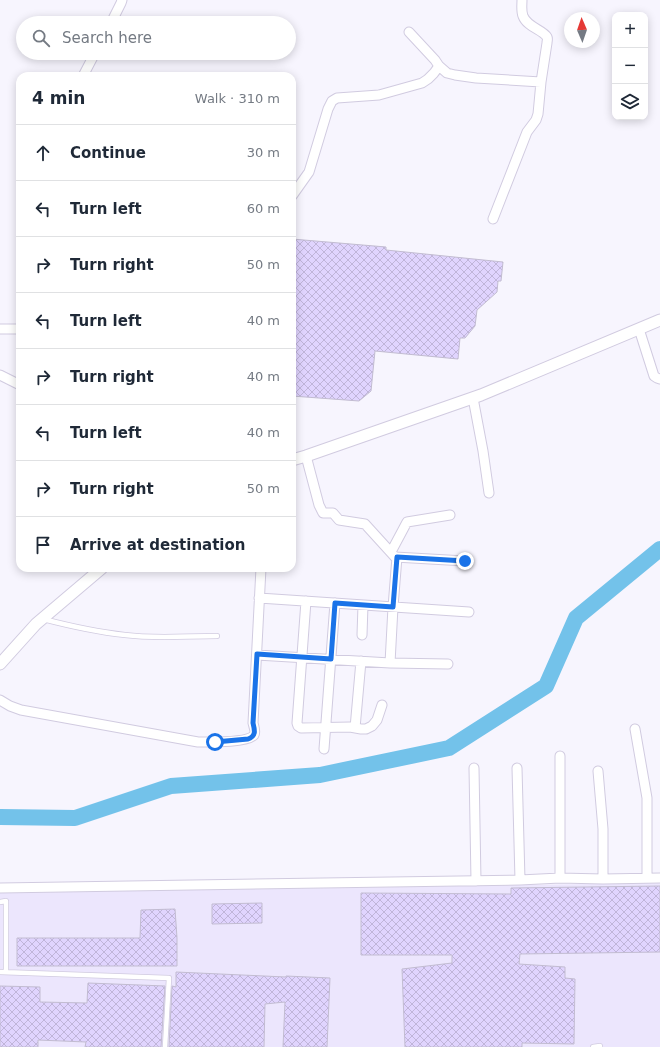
<!DOCTYPE html>
<html lang="en">
<head>
<meta charset="utf-8">
<style>
	:root { --surface:#fff; --page:#f6f6f7; --text:#1f2937; --muted:#747a83; --line:#e0e1e3 }
	body { margin:0; font-family:"DejaVu Sans",sans-serif; background:var(--page); color:var(--text) }
	.controls { position:absolute; right:12px; top:12px; display:grid; overflow:hidden; border-radius:8px; box-shadow:0 2px 10px #0003 }
	.controls button { width:36px; height:36px; display:grid; place-items:center; padding:0; border:0; border-bottom:1px solid var(--line); background:var(--surface); color:var(--text); font:20px sans-serif }
	.compass { position:absolute; left:564px; top:12px; width:36px; height:36px; border-radius:50%; background:var(--surface); box-shadow:0 2px 10px #0003; rotate:358deg }
	.stop { position:absolute; width:12px; height:12px; margin:-9px; border:3px solid #1a73e8; border-radius:50%; background:#fff }
	.stop.end { background:#1a73e8; border-color:#fff; box-shadow:0 1px 4px #0008 }
	.list { margin:0; padding:0; list-style:none }
	h2 { display:flex; justify-content:space-between; align-items:center; height:52px; margin:0; padding:0 16px; font-size:17px }
	h2 small { font-size:13px; font-weight:400; color:var(--muted) }
	.list li { display:grid; grid-template-columns:26px 1fr auto; gap:12px; align-items:center; box-sizing:border-box; height:56px; padding:0 16px; border-top:1px solid var(--line) }
	.list b { display:block; font-size:15px; white-space:nowrap }
	.list em { font-size:13px; font-style:normal; color:var(--muted) }
	.icon { flex:none; width:22px; height:22px; fill:none; stroke:currentColor; stroke-width:2; stroke-linecap:round; stroke-linejoin:round }
	.map { position:relative; flex:none; width:660px; height:1047px; overflow:hidden }
	.search { position:absolute; background:var(--surface); box-shadow:0 2px 10px #0003; left:16px; top:16px; width:280px; height:44px; display:flex; align-items:center; gap:10px; box-sizing:border-box; padding:0 14px; border-radius:22px; color:var(--muted); font-size:15px }
	.panel { position:absolute; background:var(--surface); box-shadow:0 2px 10px #0003; left:16px; top:72px; width:280px; height:500px; border-radius:12px }
	.map>svg:first-child { display:block }
	.built { fill:#ece6fd }
	.lines { fill:none; stroke-linecap:round; stroke-linejoin:round }
	.river { stroke:#73c2ea; stroke-width:16 }
	.building { fill:url(#building-cross-hatch); stroke:#c2bcd1 }
	.service-casing { stroke:#d1cbe0; stroke-width:6 }
	.minor-casing { stroke:#d1cbe0; stroke-width:11 }
	.tertiary-casing { stroke:#d1cbe0; stroke-width:13 }
	.service { stroke:#fff; stroke-width:4.5 }
	.minor { stroke:#fff; stroke-width:9 }
	.tertiary { stroke:#fff; stroke-width:11 }
	.route { stroke:#1a73e8; stroke-width:5 }
</style>
</head>
<body>
<div class="map">
<svg width="660" height="1047" viewBox="0 0 660 1047">
	<defs>
		<pattern id="building-cross-hatch" width="8" height="8" patternUnits="userSpaceOnUse"><rect width="8" height="8" fill="#e0d4fe"/><path d="M0 0l8 8M0 8l8-8" fill="none" stroke="#c0b5d9"/></pattern>
	</defs>
	<rect width="100%" height="100%" fill="#f7f5fe"/>
	<path class="built" d="M 660,883 L 660,1047 L 0,1047 L 0,893 Z"/>
	<g class="lines">
		<path class="river" d="M 0,817 L 75,818 L 171,786 L 320,775 L 449,748 L 546,686 L 576,618 L 660,549"/>
	</g>
	<path class="building" d="M 292,239 L 386,247 L 386,250 L 503,262 L 501,281 L 498,281 L 497,292 L 477,310 L 475,326 L 465,338 L 460,338 L 458,359 L 375,351 L 371,391 L 359,401 L 292,396 Z
		M 660,886 L 660,952 L 520,954 L 519,964 L 565,967 L 565,978 L 575,979 L 574,1044 L 522,1043 L 522,1047 L 405,1047 L 402,969 L 452,963 L 452,955 L 361,955 L 361,893 L 511,894 L 511,888 Z
		M 262,903 L 262,923 L 212,924 L 212,904 Z
		M 175,909 L 177,938 L 177,966 L 17,966 L 17,938 L 140,938 L 141,910 Z
		M 176,972 L 286,977 L 286,976 L 330,978 L 327,1047 L 283,1047 L 285,1002 L 265,1004 L 264,1047 L 169,1047 L 172,986 L 176,987 Z
		M 88,983 L 165,986 L 161,1047 L 85,1047 L 86,1042 L 38,1040 L 38,1047 L 0,1047 L 0,986 L 40,987 L 40,1002 L 87,1003 Z"/>
	<g class="lines">
		<defs>
			<path id="service" d="M 43,619 C 70,626 97,632 125,635 C 155,639 186,636 217,636
				M 0,902 L 6,901 L 6,972
				M 0,972 L 169,978 L 165,1047
				M 593,1047 L 600,1046"/>
			<path id="minor" d="M 111,23 L 121,3 L 122,0
				M 409,32 L 435,60 L 439,66 L 447,73 L 455,75 L 476,78 L 541,82
				M 83,76 L 95,53
				M 292,196 L 309,172 L 328,109 L 332,101 L 337,98 L 379,95 L 422,83 L 428,79 L 434,73 L 439,66
				M 493,219 L 527,132 L 536,120 L 538,114 L 541,82 L 547,43 C 547,41 548,39 547,37 C 543,30 527,27 523,16 C 521,11 522,5 522,0
				M 0,329 L 20,329
				M 639,329 L 654,376 L 657,378 L 660,379
				M 0,375 L 20,385
				M 473,398 L 483,451 L 489,493
				M 306,456 L 319,505 L 323,513 L 333,513 L 339,520 L 365,524 L 395,557 L 465,561
				M 391,552 L 407,522 L 450,515
				M 259,598 L 469,612
				M 306,601 L 297,723 L 298,726 L 301,728 L 350,727 L 361,729 L 366,729 L 372,726 L 377,720 L 382,705
				M 362,635 L 363,605
				M 257,655 L 390,663 L 448,664
				M 390,663 L 393,607 L 397,557
				M 0,700 L 10,706 L 21,710 L 198,742 C 208,742 248,743 254,735 C 256,732 254,727 253,723 L 261,568
				M 355,728 L 361,661
				M 635,729 L 647,798 L 647,878
				M 324,749 L 335,603
				M 560,756 L 560,878
				M 474,768 L 476,881
				M 517,768 L 520,880
				M 598,771 L 603,829 L 603,879
				M 0,888 L 520,880 L 560,878 L 603,879 L 660,878"/>
			<path id="tertiary" d="M 292,460 L 306,456 L 481,395 L 660,320
				M 0,664 L 36,624 L 102,568"/>
		</defs>
		<use href="#service" class="service-casing"/>
		<use href="#minor" class="minor-casing"/>
		<use href="#tertiary" class="tertiary-casing"/>
		<use href="#service" class="service"/>
		<use href="#minor" class="minor"/>
		<use href="#tertiary" class="tertiary"/>
	</g>
	<g class="lines">
		<path class="route" d="M 215,742 L 248,739 C 256,736 255,731 253,723 L 257,654 L 331,659 L 335,603 L 393,607 L 397,557 L 465,561"/>
	</g>
</svg>
<div class="controls">
<button>+</button>
<button>−</button>
<button><svg class="icon" aria-label="layers" viewBox="0 0 24 24"><path d="M12 4l9 5-9 5-9-5zM3 14l9 5 9-5"/></svg></button>
</div>
<svg class="compass" viewBox="-18 -18 36 36"><path d="M0-13l5 13h-10z" fill="#e53935"/><path d="M0 13l5-13h-10z" fill="#747a83"/></svg>
<div class="stop" style="left:215px;top:742px"></div>
<div class="stop end" style="left:465px;top:561px"></div>
<div class="search"><svg class="icon" aria-label="search" viewBox="0 0 24 24"><circle cx="10" cy="10" r="6"/><path d="M15 15l6 6"/></svg>Search here</div>
<section class="panel">
<h2>4 min<small>Walk · 310 m</small></h2>
<ul class="list">
<li><svg class="icon" aria-label="ahead" viewBox="0 0 24 24"><path d="M12 20V5M6 11l6-6 6 6"/></svg><div><b>Continue</b></div><em>30 m</em></li>
<li><svg class="icon" aria-label="left" viewBox="0 0 24 24"><path d="M17 20v-9H6M10 6l-5 5 5 5"/></svg><div><b>Turn left</b></div><em>60 m</em></li>
<li><svg class="icon" aria-label="right" viewBox="0 0 24 24"><path d="M7 20v-9h11M14 6l5 5-5 5"/></svg><div><b>Turn right</b></div><em>50 m</em></li>
<li><svg class="icon" aria-label="left" viewBox="0 0 24 24"><path d="M17 20v-9H6M10 6l-5 5 5 5"/></svg><div><b>Turn left</b></div><em>40 m</em></li>
<li><svg class="icon" aria-label="right" viewBox="0 0 24 24"><path d="M7 20v-9h11M14 6l5 5-5 5"/></svg><div><b>Turn right</b></div><em>40 m</em></li>
<li><svg class="icon" aria-label="left" viewBox="0 0 24 24"><path d="M17 20v-9H6M10 6l-5 5 5 5"/></svg><div><b>Turn left</b></div><em>40 m</em></li>
<li><svg class="icon" aria-label="right" viewBox="0 0 24 24"><path d="M7 20v-9h11M14 6l5 5-5 5"/></svg><div><b>Turn right</b></div><em>50 m</em></li>
<li><svg class="icon" aria-label="arrive" viewBox="0 0 24 24"><path d="M6 21V4h12l-3 4 3 4H6"/></svg><div><b>Arrive at destination</b></div></li>
</ul>
</section>
</div>
</body>
</html>
